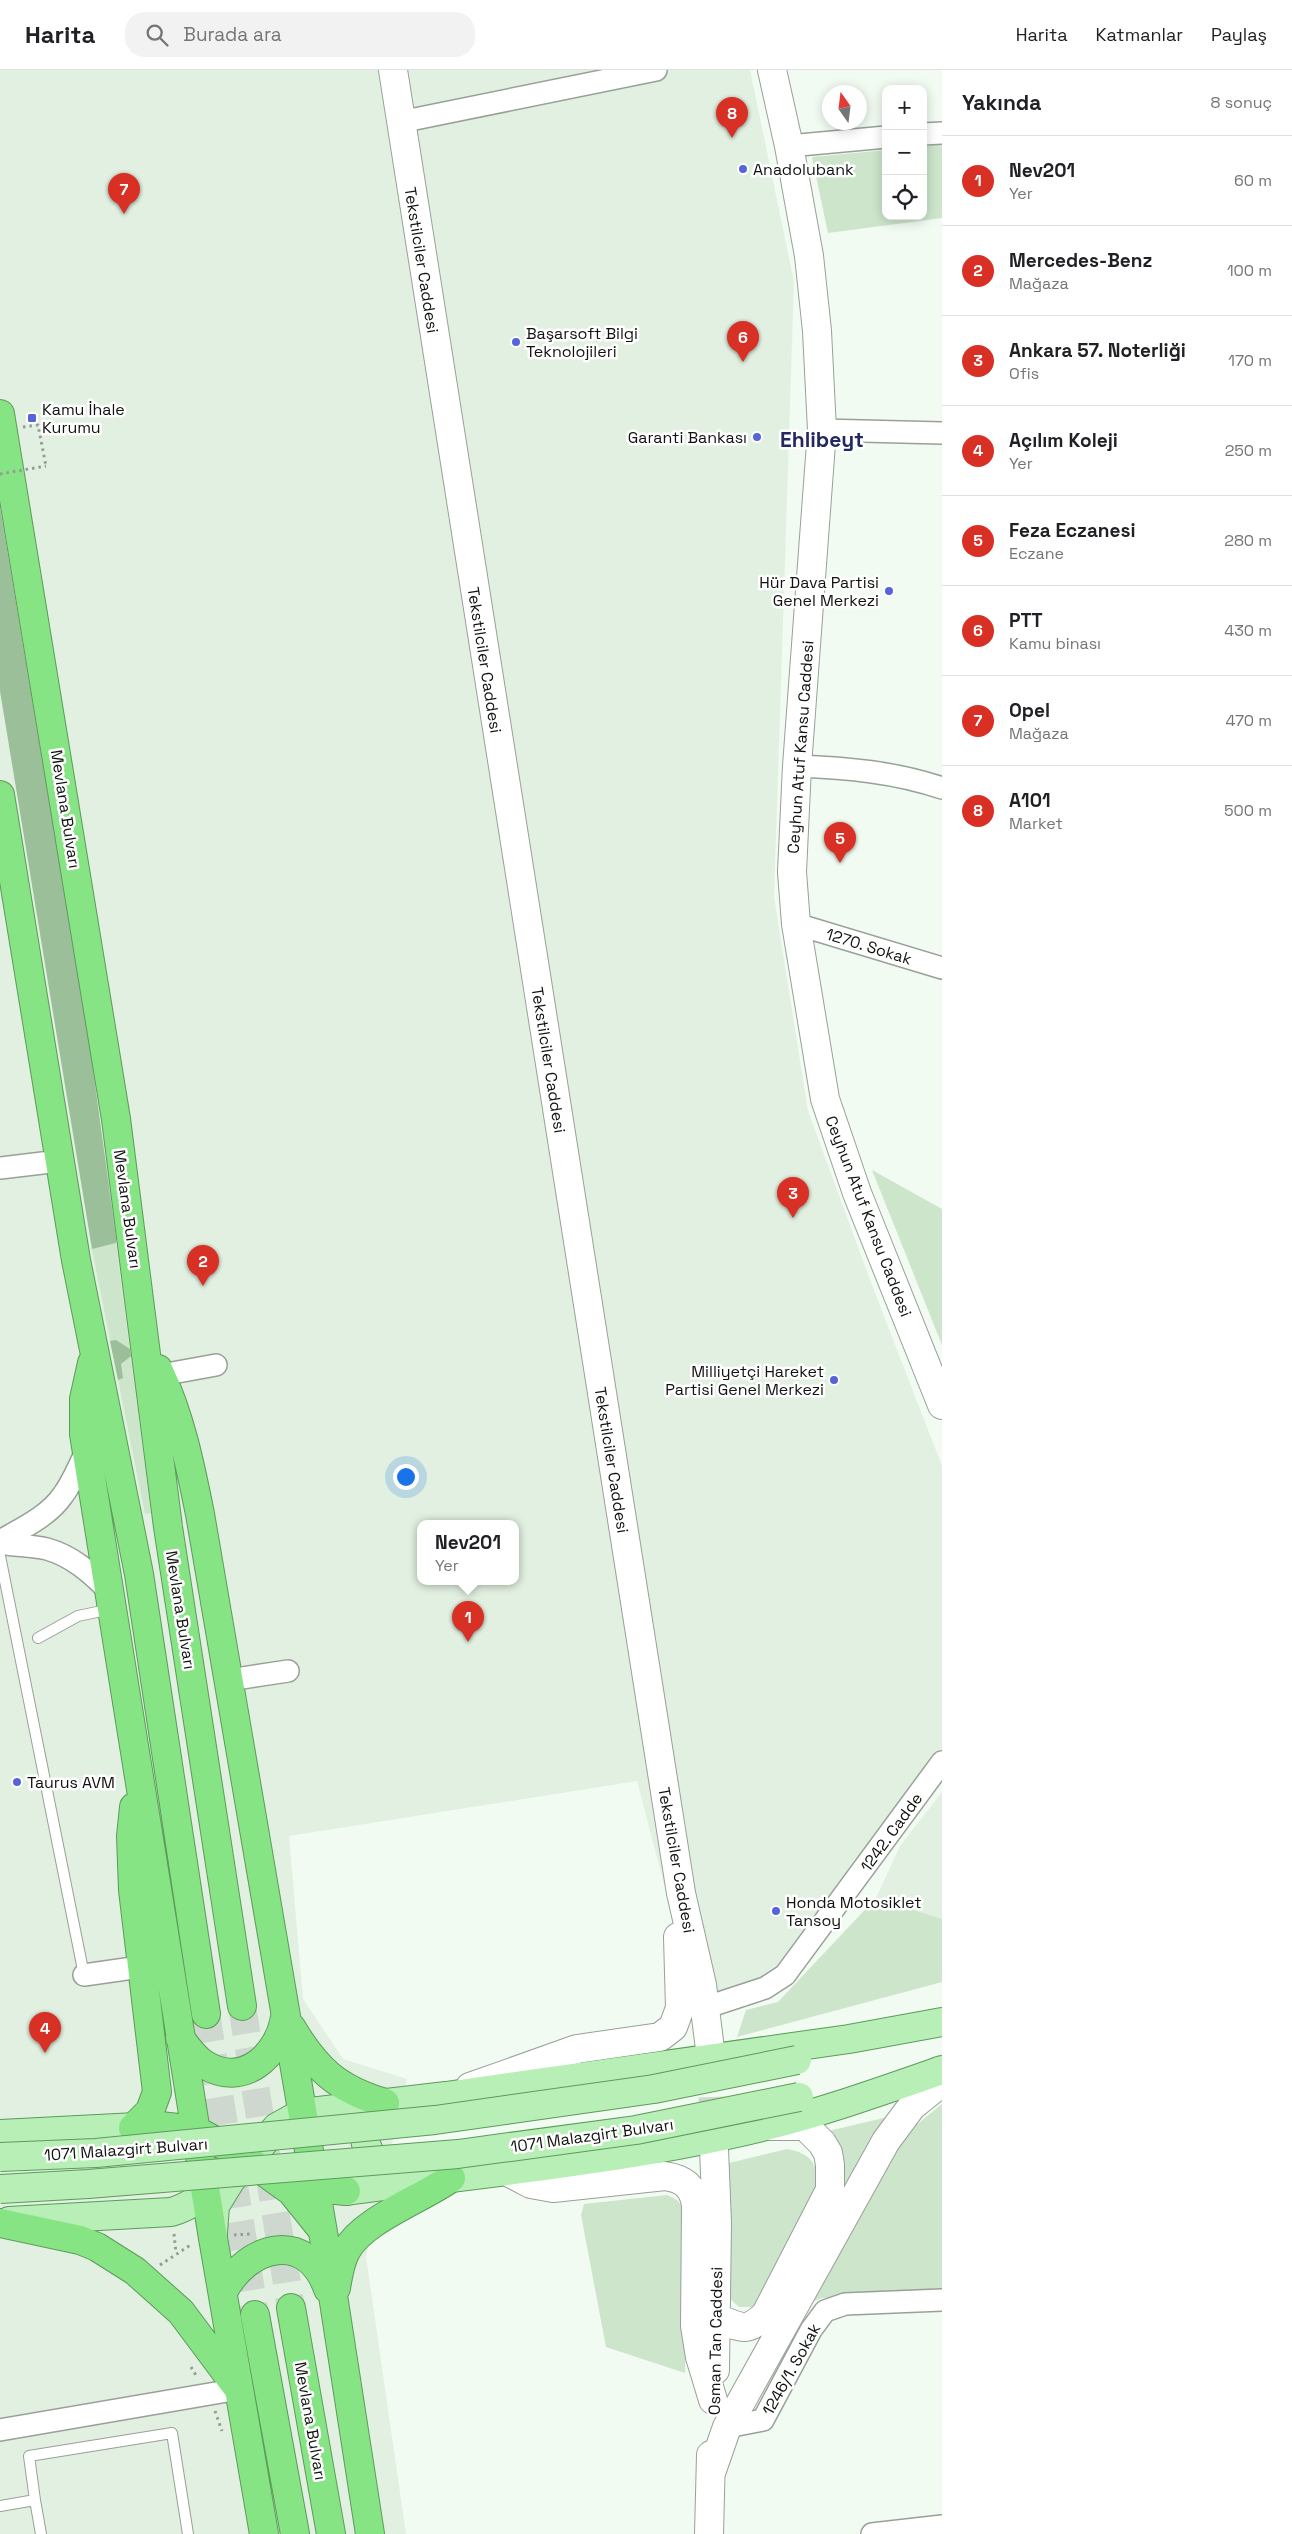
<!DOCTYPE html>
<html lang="tr">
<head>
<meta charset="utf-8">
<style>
	:root { --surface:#fff; --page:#f2f2f2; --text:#202124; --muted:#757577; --line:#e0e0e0; --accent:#d93025 }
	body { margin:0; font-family:"Space Grotesk",sans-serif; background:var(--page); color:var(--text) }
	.controls { position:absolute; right:15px; top:15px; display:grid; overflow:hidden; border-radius:10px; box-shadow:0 2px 12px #0003 }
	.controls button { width:45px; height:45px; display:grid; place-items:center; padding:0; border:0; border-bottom:1px solid var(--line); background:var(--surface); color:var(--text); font:25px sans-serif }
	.compass { position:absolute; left:822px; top:15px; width:45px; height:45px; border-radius:50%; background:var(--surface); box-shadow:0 2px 12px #0003; rotate:346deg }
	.you { position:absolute; left:405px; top:1406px; width:18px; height:18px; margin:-12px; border:4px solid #fff; border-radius:50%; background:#1a73e8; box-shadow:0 0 0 8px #1a73e833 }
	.badge { display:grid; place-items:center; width:32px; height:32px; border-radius:50%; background:var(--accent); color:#fff; font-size:16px; font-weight:700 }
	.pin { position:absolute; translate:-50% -41px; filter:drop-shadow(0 1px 2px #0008) }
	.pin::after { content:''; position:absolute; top:26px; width:18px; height:15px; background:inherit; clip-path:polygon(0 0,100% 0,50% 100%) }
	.popup { position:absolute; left:417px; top:1450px; width:102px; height:65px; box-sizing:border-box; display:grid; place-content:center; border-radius:10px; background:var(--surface); filter:drop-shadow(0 1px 4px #0005); font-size:16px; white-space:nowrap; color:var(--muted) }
	.popup b { font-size:19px; color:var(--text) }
	.popup::after { content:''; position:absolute; left:50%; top:100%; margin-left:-10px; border:10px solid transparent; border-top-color:var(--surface) }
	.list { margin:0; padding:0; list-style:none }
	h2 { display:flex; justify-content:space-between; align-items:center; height:65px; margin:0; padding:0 20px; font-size:21px }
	h2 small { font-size:16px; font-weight:400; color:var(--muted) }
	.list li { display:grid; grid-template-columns:32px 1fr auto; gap:15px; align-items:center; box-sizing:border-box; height:90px; padding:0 20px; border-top:1px solid var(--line) }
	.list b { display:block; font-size:19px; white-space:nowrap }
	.list p { margin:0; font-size:16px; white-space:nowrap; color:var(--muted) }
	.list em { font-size:16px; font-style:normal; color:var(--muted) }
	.icon { flex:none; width:28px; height:28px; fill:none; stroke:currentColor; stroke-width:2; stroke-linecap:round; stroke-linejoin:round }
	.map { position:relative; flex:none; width:942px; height:2464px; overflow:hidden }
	header { display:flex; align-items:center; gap:30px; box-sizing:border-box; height:70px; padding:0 25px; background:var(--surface); border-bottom:1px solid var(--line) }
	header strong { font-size:24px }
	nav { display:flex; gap:28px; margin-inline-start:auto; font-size:18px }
	.search { width:350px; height:45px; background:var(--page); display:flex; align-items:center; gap:12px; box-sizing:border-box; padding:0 18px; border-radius:20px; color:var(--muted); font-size:19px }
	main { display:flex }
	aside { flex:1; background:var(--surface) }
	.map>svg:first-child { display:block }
	.built { fill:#e1f0e0; fill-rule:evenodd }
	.green { fill:#cce5cb }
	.forest { fill:#9bbf99 }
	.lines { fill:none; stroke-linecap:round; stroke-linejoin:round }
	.primary-tunnel { stroke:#cfd8cf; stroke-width:28; stroke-dasharray:28 14; stroke-linecap:butt }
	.highway-tunnel { stroke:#cfd8cf; stroke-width:28; stroke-dasharray:28 14; stroke-linecap:butt }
	.lane-casing { stroke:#98a198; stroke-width:12 }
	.street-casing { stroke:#98a198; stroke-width:24 }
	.secondary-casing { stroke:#98a198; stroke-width:30 }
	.primary-casing { stroke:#5d9a5c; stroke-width:30 }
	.highway-casing { stroke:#5d9a5c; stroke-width:30 }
	.path { stroke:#959c95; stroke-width:3; stroke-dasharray:2.5 4; stroke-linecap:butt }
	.lane { stroke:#fff; stroke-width:10 }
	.street { stroke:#fff; stroke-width:21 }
	.secondary { stroke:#fff; stroke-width:28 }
	.primary { stroke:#b7efb6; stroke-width:28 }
	.highway { stroke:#87e485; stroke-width:28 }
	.primary-bridge-casing { stroke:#5d9a5c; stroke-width:30; stroke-linecap:butt }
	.path-bridge { stroke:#959c95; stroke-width:3; stroke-dasharray:2.5 4; stroke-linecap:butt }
	.primary-bridge { stroke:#b7efb6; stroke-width:28 }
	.poi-dot { fill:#5763da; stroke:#fff; stroke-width:2 }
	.labels { text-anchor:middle; stroke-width:5; stroke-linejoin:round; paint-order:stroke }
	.poi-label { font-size:16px; fill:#0f120f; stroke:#fff; text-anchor:start }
	.street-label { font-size:16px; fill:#0f120f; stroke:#fff }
	.district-label { font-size:21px; font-weight:bold; fill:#222861; stroke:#fff }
</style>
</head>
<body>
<header>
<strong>Harita</strong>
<div class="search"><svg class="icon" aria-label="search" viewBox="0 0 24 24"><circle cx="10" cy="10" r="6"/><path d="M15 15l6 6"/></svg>Burada ara</div>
<nav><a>Harita</a><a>Katmanlar</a><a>Paylaş</a></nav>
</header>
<main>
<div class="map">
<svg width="942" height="2464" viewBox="0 0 942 2464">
	<rect width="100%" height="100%" fill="#f1fbf1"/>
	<path class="built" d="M 0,0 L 750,0 L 794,212 L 774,827 L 808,1041 L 870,1210 L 942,1396 L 942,1690 L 781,1899 L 753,1912 L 694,1929 L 637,1711 L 289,1766 L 303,1929 L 343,1989 L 407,2009 L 366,2187 L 406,2464 L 0,2464 ZM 420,1453 L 516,1453 L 516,1511 L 420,1511 Z
		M 942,1722 L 942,1849 L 876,1828 L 900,1776 Z"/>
	<path class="green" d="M 942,74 L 942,148 L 828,163 L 812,87 L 886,80 L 886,146 L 923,146 L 923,76 Z
		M 872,1100 L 942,1139 L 942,1275 Z
		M 116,1173 L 151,1443 L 145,1444 L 92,1179 Z
		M 876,1828 L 942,1849 L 942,1912 L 737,1967 L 746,1940 L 778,1932 Z
		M 942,2034 L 942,2220 L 822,2228 L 806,2234 L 891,2076 Z
		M 892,2046 L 827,2161 L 820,2063 Z
		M 787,2079 C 813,2084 815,2093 821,2117 L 756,2237 L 739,2237 L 729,2228 L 725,2094 Z
		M 667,2125 L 677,2130 L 684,2139 L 687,2242 L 685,2303 L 606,2277 L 581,2145 L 584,2134 Z"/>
	<path class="forest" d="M 0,437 L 90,978 L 116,1167 L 116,1173 L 92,1179 L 0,621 Z
		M 116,1270 L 130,1279 L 131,1286 L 121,1294 L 123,1308 L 118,1310 L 110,1271 Z"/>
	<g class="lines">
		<path class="primary-tunnel" d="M 711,1985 L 714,2067"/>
		<path class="highway-tunnel" d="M 242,1936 L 291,2238
			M 206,1944 L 255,2245"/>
		<defs>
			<path id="lane" d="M 0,1486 L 84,1905
				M 38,1568 L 78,1546 L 111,1539
				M 35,2430 L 41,2464
				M 0,2436 L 35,2430 L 29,2386 L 172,2363 L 188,2464"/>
			<path id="street" d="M 400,52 L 656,0
				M 923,64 L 942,63
				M 789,76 L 886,67
				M 822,360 L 942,363
				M 797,696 C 847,698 895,702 942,718
				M 796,854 L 942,898
				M 0,1098 L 59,1091
				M 161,1305 L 216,1295
				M 0,1471 C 21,1459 49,1446 63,1425 C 73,1412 79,1395 87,1380
				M 0,1473 C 15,1476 32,1475 47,1479 C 72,1486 91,1503 108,1520
				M 229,1610 L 288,1601
				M 84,1905 L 140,1897
				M 704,1938 L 765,1918 L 785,1905 L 942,1692
				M 727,2357 L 763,2350 L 811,2260 L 825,2241 L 845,2234 L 942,2230
				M 0,2360 L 239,2319
				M 872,2464 L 942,2456"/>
			<path id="secondary" d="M 393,0 L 681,1823 L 702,1915 L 710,1979
				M 772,0 L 789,76 L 809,186 L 817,261 L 822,360 L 797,696 L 792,802 L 796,854 L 825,1029 L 857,1123 L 942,1335
				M 470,2017 L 577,1979 L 660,1967 L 673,1957 L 680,1938 L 678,1867
				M 714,2079 L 717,2153 L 715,2300
				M 506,2101 L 531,2114 L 553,2118 L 665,2106 C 684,2109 693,2116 696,2135 L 695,2256 L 700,2287 L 713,2330
				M 716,2248 C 741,2257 746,2264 766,2244 L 830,2120 L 830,2095 L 828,2083 L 822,2073 L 805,2056 L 771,2056
				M 711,2403 L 727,2357 L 886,2071 L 912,2036 L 942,2012
				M 709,2464 L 711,2385"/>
			<path id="primary" d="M 377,2038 C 351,2056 369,2093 391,2106
				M 0,2064 L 156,2056
				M 346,2121 C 485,2103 626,2090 762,2057 C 823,2042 882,2021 942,2000
				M 9,2151 L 171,2142 C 193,2136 205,2124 220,2106
				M 213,2163 L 215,2136 L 231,2110 L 277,2057 L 302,2043 L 446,2026 L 849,1969 L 942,1952"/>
			<path id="highway" d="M 0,344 L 116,1049 L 168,1457 L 242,1936
				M 0,725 L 76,1190 L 139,1504 L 206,1944
				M 92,1293 L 84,1329 L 84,1364 L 213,2168 L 264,2464
				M 158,1299 C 180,1345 190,1394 200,1444 L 325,2174 L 370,2464
				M 291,1957 C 316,1999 337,2019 385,2033
				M 180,1968 C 187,1977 194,1988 204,1994 C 242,2019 279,1986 285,1947
				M 160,2056 L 195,2060 L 238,2083 L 291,2121 L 320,2157
				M 133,2058 L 150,2041 L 157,2022 L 133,1820 L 131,1766 L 134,1737
				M 300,2110 L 315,2118 L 346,2121
				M 0,2153 L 80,2170 L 97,2177 L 135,2201 L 181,2242 L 237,2317
				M 336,2218 C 338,2206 340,2192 346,2181 C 362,2150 422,2129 451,2108
				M 223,2222 C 248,2174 307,2160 328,2219
				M 291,2238 L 331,2464
				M 255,2245 L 295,2464"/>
		</defs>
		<use href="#lane" class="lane-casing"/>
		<use href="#street" class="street-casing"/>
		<use href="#secondary" class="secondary-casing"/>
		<use href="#primary" class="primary-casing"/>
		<use href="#highway" class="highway-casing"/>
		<path class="path" d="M 23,357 L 38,355 L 46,396
			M 174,2164 L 176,2183
			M 234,2165 L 251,2164
			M 160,2195 L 192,2174
			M 191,2297 L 197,2307
			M 215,2341 L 222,2361"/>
		<use href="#lane" class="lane"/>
		<use href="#street" class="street"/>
		<use href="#secondary" class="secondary"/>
		<use href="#primary" class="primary"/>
		<use href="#highway" class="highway"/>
		<defs>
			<path id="primary-bridge" d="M 0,2087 L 96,2083 L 435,2050 L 654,2019 L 797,1990
				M 0,2119 L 88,2114 L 458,2084 L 636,2060 L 799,2027"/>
		</defs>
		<use href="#primary-bridge" class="primary-bridge-casing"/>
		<path class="path-bridge" d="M 0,404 L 46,396"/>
		<use href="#primary-bridge" class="primary-bridge"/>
	</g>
	<g class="poi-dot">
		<circle cx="743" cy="99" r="5"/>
		<circle cx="516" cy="272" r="5"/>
		<rect x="27" y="343" width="10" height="10" rx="2.5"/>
		<circle cx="757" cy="367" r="5"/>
		<circle cx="889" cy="521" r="5"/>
		<circle cx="834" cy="1310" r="5"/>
		<circle cx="17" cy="1712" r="5"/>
		<circle cx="776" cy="1841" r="5"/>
	</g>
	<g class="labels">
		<g class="poi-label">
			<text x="753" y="105">Anadolubank</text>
			<text x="526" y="269">Başarsoft Bilgi<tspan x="526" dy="18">Teknolojileri</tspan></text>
			<text x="42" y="345">Kamu İhale<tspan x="42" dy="18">Kurumu</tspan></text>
			<text x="747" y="373" text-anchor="end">Garanti Bankası</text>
			<text x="879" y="518" text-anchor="end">Hür Dava Partisi<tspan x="879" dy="18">Genel Merkezi</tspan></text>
			<text x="824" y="1307" text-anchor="end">Milliyetçi Hareket<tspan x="824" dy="18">Partisi Genel Merkezi</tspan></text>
			<text x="27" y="1718">Taurus AVM</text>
			<text x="786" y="1838">Honda Motosiklet<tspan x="786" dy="18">Tansoy</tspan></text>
		</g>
		<g class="street-label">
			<text transform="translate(422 190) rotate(81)" y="6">Tekstilciler Caddesi</text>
			<text transform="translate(485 590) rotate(81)" y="6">Tekstilciler Caddesi</text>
			<text transform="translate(800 677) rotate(-86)" y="6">Ceyhun Atuf Kansu Caddesi</text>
			<text transform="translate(66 739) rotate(81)" y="6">Mevlana Bulvarı</text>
			<text transform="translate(869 876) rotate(17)" y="6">1270. Sokak</text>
			<text transform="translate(549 990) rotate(81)" y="6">Tekstilciler Caddesi</text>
			<text transform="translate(128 1139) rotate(82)" y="6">Mevlana Bulvarı</text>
			<text transform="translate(869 1146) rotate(69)" y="6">Ceyhun Atuf Kansu Caddesi</text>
			<text transform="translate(612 1390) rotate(81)" y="6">Tekstilciler Caddesi</text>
			<text transform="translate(181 1540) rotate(81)" y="6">Mevlana Bulvarı</text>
			<text transform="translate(891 1762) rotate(-54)" y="6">1242. Cadde</text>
			<text transform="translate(677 1790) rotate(80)" y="6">Tekstilciler Caddesi</text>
			<text transform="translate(592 2065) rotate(-8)" y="6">1071 Malazgirt Bulvarı</text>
			<text transform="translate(126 2079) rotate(-4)" y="6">1071 Malazgirt Bulvarı</text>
			<text transform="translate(715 2271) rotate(-89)" y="6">Osman Tan Caddesi</text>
			<text transform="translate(791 2299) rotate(-61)" y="6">1246/1. Sokak</text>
			<text transform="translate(311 2351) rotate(80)" y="6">Mevlana Bulvarı</text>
		</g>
		<g class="district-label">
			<text x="822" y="377">Ehlibeyt</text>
		</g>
	</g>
</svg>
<div class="controls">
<button>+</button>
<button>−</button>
<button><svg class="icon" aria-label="locate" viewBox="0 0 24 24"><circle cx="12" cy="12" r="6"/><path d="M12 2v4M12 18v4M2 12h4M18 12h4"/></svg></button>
</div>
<svg class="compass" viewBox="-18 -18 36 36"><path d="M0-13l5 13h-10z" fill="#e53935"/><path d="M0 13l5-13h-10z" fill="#757577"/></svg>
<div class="you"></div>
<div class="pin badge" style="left:468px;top:1572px">1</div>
<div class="popup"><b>Nev201</b>Yer</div>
<div class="pin badge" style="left:203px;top:1216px">2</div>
<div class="pin badge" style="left:793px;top:1148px">3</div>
<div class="pin badge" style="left:45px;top:1983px">4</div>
<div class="pin badge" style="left:840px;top:793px">5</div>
<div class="pin badge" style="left:743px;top:292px">6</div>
<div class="pin badge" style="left:124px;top:144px">7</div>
<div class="pin badge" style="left:732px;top:68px">8</div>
</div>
<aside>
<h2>Yakında<small>8 sonuç</small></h2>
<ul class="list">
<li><span class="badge">1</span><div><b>Nev201</b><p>Yer</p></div><em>60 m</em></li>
<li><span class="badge">2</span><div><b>Mercedes-Benz</b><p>Mağaza</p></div><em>100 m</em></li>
<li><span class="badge">3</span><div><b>Ankara 57. Noterliği</b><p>Ofis</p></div><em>170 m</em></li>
<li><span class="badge">4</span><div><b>Açılım Koleji</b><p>Yer</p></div><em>250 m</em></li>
<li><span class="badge">5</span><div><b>Feza Eczanesi</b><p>Eczane</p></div><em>280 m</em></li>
<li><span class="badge">6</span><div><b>PTT</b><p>Kamu binası</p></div><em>430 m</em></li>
<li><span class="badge">7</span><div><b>Opel</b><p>Mağaza</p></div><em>470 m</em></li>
<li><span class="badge">8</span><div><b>A101</b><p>Market</p></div><em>500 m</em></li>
</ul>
</aside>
</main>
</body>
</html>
